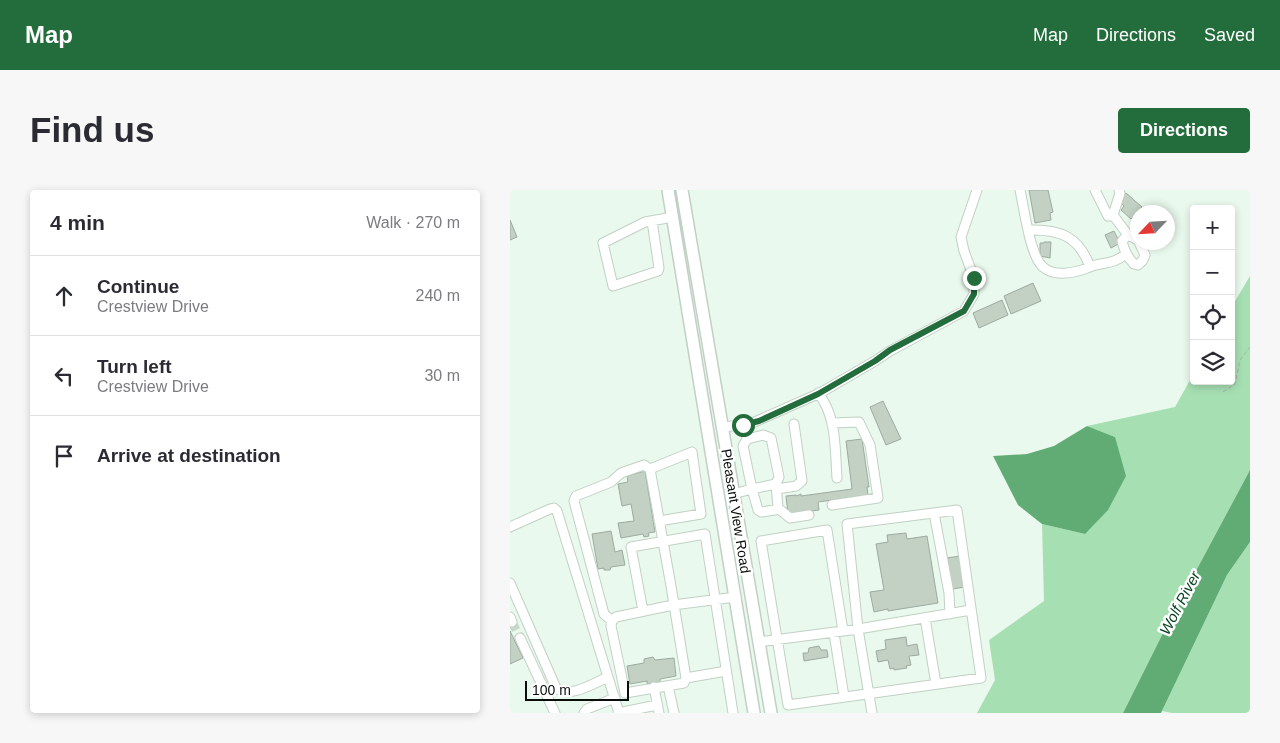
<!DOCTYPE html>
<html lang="en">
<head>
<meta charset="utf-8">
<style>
	:root { --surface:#fff; --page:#f7f7f7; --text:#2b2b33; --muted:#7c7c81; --line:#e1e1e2; --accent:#226d3b }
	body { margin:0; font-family:Arial,sans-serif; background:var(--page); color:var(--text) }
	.controls { position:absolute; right:15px; top:15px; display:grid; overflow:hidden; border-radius:5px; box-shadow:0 2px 8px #0003 }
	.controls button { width:45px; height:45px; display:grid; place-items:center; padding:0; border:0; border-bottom:1px solid var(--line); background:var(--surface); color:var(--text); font:25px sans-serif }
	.compass { position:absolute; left:620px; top:15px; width:45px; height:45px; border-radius:50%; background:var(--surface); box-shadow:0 2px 8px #0003; rotate:245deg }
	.scale { position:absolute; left:15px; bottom:12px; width:104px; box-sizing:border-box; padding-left:5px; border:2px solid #090e0a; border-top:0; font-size:14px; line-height:18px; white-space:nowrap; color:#090e0a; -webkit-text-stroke:4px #fff; paint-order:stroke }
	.stop { position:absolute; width:15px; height:15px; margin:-11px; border:4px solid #226d3b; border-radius:50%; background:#fff }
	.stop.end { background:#226d3b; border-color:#fff; box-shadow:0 1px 5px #0008 }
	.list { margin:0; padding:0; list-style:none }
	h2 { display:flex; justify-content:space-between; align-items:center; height:65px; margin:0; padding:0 20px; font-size:21px }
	h2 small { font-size:16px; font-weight:400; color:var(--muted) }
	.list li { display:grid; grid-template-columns:32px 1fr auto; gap:15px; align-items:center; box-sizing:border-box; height:80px; padding:0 20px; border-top:1px solid var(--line) }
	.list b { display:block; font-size:19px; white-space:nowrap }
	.list p { margin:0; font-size:16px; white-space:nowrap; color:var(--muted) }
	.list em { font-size:16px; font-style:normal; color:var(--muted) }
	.icon { flex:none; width:28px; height:28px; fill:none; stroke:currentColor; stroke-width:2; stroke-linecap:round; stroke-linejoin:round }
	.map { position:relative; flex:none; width:740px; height:523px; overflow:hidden; border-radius:5px }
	header { display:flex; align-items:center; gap:30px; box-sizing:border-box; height:70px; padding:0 25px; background:var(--accent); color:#fff }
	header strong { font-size:24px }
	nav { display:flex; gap:28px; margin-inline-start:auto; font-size:18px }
	.intro { display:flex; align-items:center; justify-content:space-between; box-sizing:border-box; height:120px; padding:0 30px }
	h1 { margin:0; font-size:35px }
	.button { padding:12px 22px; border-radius:5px; background:var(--accent); color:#fff; font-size:18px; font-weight:700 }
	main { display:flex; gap:30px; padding:0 30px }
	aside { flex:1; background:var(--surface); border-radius:5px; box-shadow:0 2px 8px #0003 }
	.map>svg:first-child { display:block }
	.green { fill:#a6dfb2 }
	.water { fill:#61ac75 }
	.building { fill:#c3d1c5; stroke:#9caa9f }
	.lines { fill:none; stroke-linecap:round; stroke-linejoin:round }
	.minor-tunnel { stroke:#c8d6cb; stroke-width:9; stroke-dasharray:9 4.5; stroke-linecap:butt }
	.minor-casing { stroke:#c1d0c4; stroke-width:11 }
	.major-casing { stroke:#c1d0c4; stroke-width:14 }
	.path { stroke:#a4b0a7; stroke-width:1; stroke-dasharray:4 2.5; stroke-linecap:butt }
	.minor { stroke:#fff; stroke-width:9 }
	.major { stroke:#fff; stroke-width:11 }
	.route { stroke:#226d3b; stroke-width:6 }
	.labels { text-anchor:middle; stroke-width:5; stroke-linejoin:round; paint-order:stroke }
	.street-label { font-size:14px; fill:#090e0a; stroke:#fff }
	.water-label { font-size:15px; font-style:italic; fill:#07421e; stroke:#fff }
</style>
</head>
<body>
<header>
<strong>Map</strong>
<nav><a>Map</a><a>Directions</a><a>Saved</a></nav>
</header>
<div class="intro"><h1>Find us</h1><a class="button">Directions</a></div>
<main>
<aside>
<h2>4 min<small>Walk · 270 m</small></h2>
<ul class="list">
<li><svg class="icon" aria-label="ahead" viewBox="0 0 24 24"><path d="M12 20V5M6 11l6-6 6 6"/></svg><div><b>Continue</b><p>Crestview Drive</p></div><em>240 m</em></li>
<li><svg class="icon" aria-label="left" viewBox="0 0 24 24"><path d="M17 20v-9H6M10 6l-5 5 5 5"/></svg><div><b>Turn left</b><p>Crestview Drive</p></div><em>30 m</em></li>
<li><svg class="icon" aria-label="arrive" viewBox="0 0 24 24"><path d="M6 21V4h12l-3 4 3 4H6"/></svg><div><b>Arrive at destination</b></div></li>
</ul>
</aside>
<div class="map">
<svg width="740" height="523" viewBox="0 0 740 523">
	<rect width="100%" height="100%" fill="#eaf9ed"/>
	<path class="green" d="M 740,86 L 740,280 L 657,435 L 613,523 L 467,523 L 485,490 L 479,450 L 534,411 L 532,334 L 575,344 L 605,247 L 577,236 L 665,217 L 684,183 L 684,191 L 721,191 L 721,118 Z
		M 740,352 L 740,523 L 662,523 L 652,521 L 717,385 Z"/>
	<path class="water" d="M 577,236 L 605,247 L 616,286 L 598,320 L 575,344 L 532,334 L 508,315 L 483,266 L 517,264 L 544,256 Z
		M 740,280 L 740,352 L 717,385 L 651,523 L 613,523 L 657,435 Z"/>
	<path class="building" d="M 519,0 L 538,0 L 543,22 L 540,23 L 541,30 L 525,33 Z
		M 616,3 L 632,17 L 621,29 L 611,20 L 614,16 L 609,11 Z
		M 0,30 L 7,47 L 0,50 Z
		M 604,41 L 610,53 L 601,58 L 595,45 Z
		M 534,52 L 541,52 L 540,68 L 530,66 L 530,53 L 534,53 Z
		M 523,93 L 531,111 L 501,124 L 494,106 Z
		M 492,110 L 498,125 L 469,138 L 463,123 Z
		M 373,211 L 391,249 L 376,255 L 360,217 Z
		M 352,249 L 359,297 L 357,297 L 358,305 L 308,312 L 309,320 L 278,324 L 276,306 L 286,305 L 286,306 L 291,304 L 291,306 L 342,299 L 336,251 Z
		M 135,281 L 145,342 L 138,343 L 139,346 L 134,347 L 133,344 L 111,348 L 108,333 L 124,331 L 121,314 L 112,316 L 108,294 L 118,292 L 117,286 Z
		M 101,341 L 105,362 L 112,360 L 115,375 L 101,377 L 100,380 L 94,380 L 94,378 L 88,379 L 82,344 Z
		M 396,343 L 397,349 L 417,346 L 428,413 L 378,421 L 378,419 L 364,422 L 360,402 L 374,400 L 366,354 L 378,352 L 377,345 Z
		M 450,366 L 455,397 L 442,399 L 437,368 Z
		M 0,441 L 13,468 L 0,474 Z
		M 396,447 L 397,456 L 407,454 L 409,465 L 399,466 L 401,475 L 396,476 L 397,478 L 384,480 L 384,478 L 380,479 L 378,470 L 368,472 L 366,461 L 376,459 L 375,450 Z
		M 309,456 L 311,460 L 317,460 L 318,467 L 294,471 L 293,463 L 298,463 L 299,458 Z
		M 143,467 L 145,470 L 164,468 L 166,486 L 150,489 L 150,492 L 137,494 L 137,491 L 120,494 L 117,476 L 134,473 L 134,469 Z"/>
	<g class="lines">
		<path class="minor-tunnel" d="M 2,432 L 10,448"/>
		<defs>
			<path id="minor" d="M 510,0 C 514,18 520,66 533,77 C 544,87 565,83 577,78 C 592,71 601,76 616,64
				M 585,0 L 598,26 L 603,25 L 610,3 L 609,0
				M 603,25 L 618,45 L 628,50
				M 142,31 L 149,78 L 148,81 L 103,96 L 93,53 L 135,32 L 163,27
				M 519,40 C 549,39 569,46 580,77
				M 618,45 L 612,51 C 614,60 617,67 624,74 L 628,75 L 633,70 L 635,65 L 629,52
				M 308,203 C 327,226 325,260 327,288
				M 322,233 L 349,232 L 360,255 L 368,308 L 322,315
				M 212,237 L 240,234 L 310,203 L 365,171 L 380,161 L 454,121 L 464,104 L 464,88 L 454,61 L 451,47 L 467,0
				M 140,279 L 182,262 L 191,324 L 149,331
				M 267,299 L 286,296 L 292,291 L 284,234
				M 223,304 L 242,299 L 248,320 L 251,322 L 265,320 L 268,318 L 266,294 L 242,299 L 233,256 L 237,249 L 253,245 L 261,248 L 269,287 L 266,294
				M 268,318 L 280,328 L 299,325
				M 424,323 L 439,403 L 440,424
				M 0,337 L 40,319 L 44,318 L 47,321 L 109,523
				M 0,393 L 46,498 C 60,509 84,493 98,487
				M 133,421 L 121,357 L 195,344 L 223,523
				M 0,427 L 2,432
				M 415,428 L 426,494
				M 102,431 L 94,424 L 64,311 L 66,306 L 101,292 L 111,283 L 134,275 L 140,279 L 161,396 L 176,488 L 174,493 L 115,503 L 101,436 L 102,431 L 106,427 L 163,415 L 226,407
				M 324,443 L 334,507
				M 10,448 L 45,523
				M 248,452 L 333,441
				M 176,488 L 216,481
				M 158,496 L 164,523
				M 144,497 L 149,523
				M 74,523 L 77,519 L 105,508
				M 108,523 L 147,515
				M 362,523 L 348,439 L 337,334 L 447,320 C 455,376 463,432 471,488 L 278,515 L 251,351 L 317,340 L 333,441 L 348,439 L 461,420"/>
			<path id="major" d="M 158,0 L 244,523
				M 172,0 L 261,523"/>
		</defs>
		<use href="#minor" class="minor-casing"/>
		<use href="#major" class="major-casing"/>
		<path class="path" d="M 713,202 L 725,194 L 730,170 L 740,157"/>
		<use href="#minor" class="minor"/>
		<use href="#major" class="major"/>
	</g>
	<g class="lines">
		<path class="route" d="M 233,235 L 249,231 L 308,204 L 365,171 L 380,160 L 454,121 L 464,104 L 464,88"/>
	</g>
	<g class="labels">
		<g class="street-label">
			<text transform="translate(226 321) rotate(81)" y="5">Pleasant View Road</text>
		</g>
		<g class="water-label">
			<text transform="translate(670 413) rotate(-62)" y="5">Wolf River</text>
		</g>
	</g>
</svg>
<div class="controls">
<button>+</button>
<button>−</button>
<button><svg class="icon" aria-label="locate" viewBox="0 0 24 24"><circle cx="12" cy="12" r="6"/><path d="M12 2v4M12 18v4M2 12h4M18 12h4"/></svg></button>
<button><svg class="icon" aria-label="layers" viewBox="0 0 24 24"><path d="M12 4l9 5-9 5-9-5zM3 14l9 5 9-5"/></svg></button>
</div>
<svg class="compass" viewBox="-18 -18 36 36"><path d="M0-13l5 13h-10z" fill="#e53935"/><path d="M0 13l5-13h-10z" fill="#7c7c81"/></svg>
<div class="scale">100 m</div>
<div class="stop" style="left:233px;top:235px"></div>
<div class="stop end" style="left:464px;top:88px"></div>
</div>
</main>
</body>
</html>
